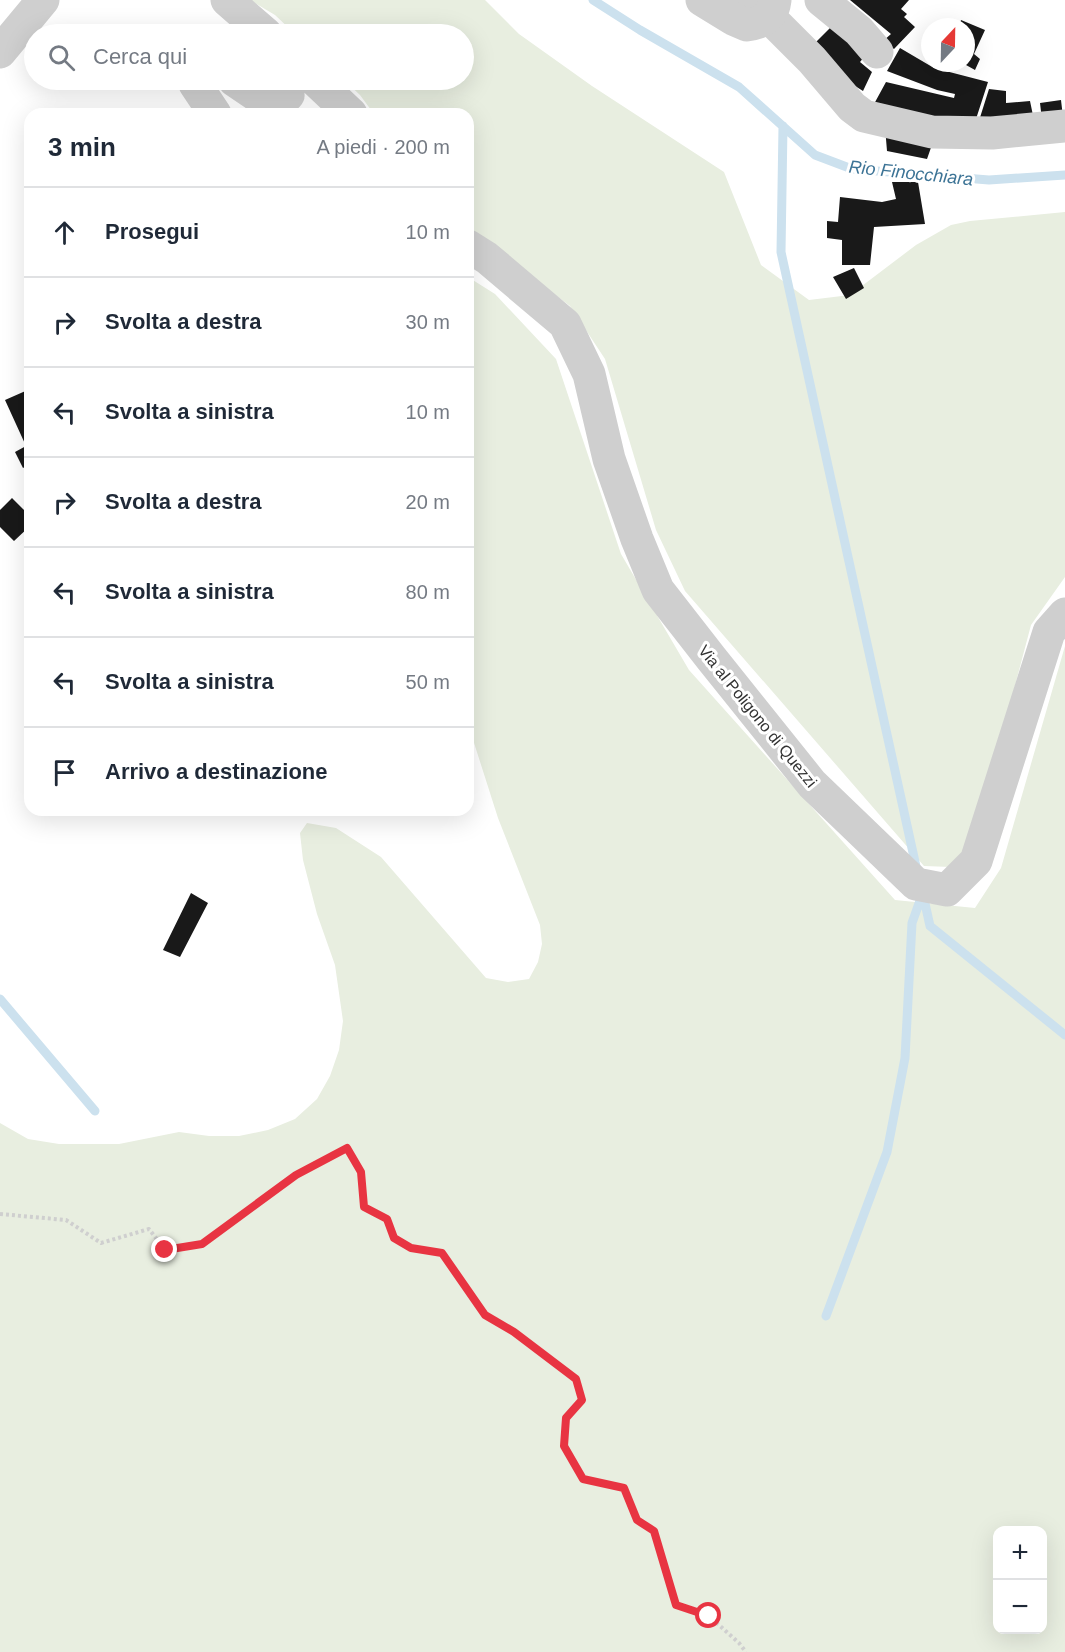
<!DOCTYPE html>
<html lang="it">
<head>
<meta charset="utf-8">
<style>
	:root { --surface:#fff; --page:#f2f2f3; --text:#1f2937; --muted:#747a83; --line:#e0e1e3 }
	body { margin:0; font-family:Helvetica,sans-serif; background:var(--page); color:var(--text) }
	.controls { position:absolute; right:18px; bottom:18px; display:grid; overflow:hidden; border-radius:12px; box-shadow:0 6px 24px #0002 }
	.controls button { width:54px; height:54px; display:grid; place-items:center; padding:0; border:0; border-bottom:2px solid var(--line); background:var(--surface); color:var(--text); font:30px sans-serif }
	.compass { position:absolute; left:921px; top:18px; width:54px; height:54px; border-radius:50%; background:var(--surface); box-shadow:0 6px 24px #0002; rotate:22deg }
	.stop { position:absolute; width:18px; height:18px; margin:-14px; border:4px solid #e83442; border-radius:50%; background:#fff }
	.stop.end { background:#e83442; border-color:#fff; box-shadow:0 2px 6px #0008 }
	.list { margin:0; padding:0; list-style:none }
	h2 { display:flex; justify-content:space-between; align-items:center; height:78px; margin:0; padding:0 24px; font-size:26px }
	h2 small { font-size:20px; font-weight:400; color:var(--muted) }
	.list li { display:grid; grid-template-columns:39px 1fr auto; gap:18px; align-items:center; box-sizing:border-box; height:90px; padding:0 24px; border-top:2px solid var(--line) }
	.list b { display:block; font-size:22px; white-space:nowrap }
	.list em { font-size:20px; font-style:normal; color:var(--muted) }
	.icon { flex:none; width:33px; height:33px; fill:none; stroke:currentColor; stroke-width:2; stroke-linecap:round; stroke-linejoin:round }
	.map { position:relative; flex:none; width:1065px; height:1652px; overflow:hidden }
	.search { position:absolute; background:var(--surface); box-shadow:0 6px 24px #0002; left:24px; top:24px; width:450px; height:66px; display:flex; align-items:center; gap:15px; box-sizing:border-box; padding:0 21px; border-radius:33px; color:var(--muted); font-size:22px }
	.panel { position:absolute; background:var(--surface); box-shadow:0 6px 24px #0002; left:24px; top:108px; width:450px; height:708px; border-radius:18px }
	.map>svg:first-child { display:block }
	.green { fill:#e8eee0; fill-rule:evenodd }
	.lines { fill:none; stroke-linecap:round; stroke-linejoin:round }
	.stream { stroke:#cce1ee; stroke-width:9 }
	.building { fill:#191919 }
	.path { stroke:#cfcfcf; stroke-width:4; stroke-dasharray:3 3; stroke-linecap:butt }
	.street { stroke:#cfcfcf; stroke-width:33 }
	.street-bridge { stroke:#cfcfcf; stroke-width:33 }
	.route { stroke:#e83442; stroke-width:8 }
	.labels { text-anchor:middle; stroke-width:6; stroke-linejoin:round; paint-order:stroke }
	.street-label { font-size:16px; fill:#323232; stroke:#fff }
	.water-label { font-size:18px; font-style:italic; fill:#3d7496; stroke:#fff }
</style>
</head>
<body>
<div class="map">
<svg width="1065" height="1652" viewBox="0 0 1065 1652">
	<rect width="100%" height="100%" fill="#fff"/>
	<path class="green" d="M 250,0 L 485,0 L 519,34 L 592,86 L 724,172 L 761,265 L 809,300 L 850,295 L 916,245 L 951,225 L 970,221 L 1065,212 L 1065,577 L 1031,625 L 971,852 L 951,867 L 924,866 L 685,591 L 656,530 L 605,359 L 570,306 L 468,229 L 468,114 L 374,114 L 360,95 L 344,80 L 464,80 L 464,34 L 295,34 L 275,15 Z
		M 468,277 L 495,294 L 556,359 L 621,554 L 689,670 L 895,900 L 975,908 L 1001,868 L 1065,646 L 1065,1652 L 0,1652 L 0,1123 L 28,1139 L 59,1144 L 119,1144 L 179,1132 L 209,1136 L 239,1136 L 268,1130 L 295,1119 L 317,1099 L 330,1076 L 339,1050 L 343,1021 L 335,965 L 317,914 L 303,860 L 300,833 L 307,823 L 336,828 L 381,857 L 486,978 L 508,982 L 529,979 L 538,962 L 542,944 L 540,925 L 498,818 L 468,724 ZM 998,1530 L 1042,1530 L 1042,1630 L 998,1630 Z"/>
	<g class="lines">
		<path class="stream" d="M 593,0 L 640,30 L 739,87 L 815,155 L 852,169 L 989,180 L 1065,175
			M 783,126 L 781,252 L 917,871
			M 922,890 L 930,926 L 1065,1035
			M 0,999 L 95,1111
			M 826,1316 L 887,1152 L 905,1058 L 912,923 L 922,895"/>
	</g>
	<path class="building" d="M 850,0 L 909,0 L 901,9 L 907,14 L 904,17 L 915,27 L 894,49 L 883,41 L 891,34 Z
		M 839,19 L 869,51 L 860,62 L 872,72 L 863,91 L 844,79 L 813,45 Z
		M 961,20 L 985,30 L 974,54 L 980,59 L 975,70 L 966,65 L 966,27 L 959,27 Z
		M 900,48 L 934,68 L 988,82 L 976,119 L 949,123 L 874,104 L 886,82 L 954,98 L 955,94 L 937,90 L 887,71 Z
		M 989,89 L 1006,91 L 1006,103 L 1030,101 L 1035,125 L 977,127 Z
		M 1061,100 L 1063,117 L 1042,120 L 1040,103 Z
		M 885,127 L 934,139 L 927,159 L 887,151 Z
		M 892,182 L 918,182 L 925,224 L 874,227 L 870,265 L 842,265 L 842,240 L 827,238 L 827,221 L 838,222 L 840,197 L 882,202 L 896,199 Z
		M 854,268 L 864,288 L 846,299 L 833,277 Z
		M 30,389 L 30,464 L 23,468 L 15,452 L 26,446 L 5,400 Z
		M 12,498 L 30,516 L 30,526 L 14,541 L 0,527 L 0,510 Z
		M 191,893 L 208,903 L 180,957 L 163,950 Z"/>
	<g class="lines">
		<path class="path" d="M 0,1214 L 66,1220 L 101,1243 L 149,1229 L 165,1250 L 202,1244 L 296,1175 L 347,1148 L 361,1172 L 364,1207 L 386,1219 L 394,1238 L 411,1248 L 442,1253 L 485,1315 L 514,1332 L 576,1379 L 582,1400 L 566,1418 L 563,1446 L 583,1479 L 624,1488 L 637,1520 L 654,1531 L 676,1605 L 709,1616 L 739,1643 L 746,1652"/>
		<path class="street" d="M 227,0 L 266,34
			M 742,0 L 754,8
			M 821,0 L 859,31 L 877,52
			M 778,26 L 812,60 L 852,107 L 864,116 L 932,132 L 992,133 L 1065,126
			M 0,52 L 43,0
			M 194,80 L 195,84 L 215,114
			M 234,80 L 265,101 L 274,104 L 282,101 L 288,95 L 285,85 L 279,80
			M 315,80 L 351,114
			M 468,246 L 487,258 L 565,324 L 589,374 L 609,459 L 637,539 L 658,590 L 711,658 L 812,784 L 916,884 L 947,890 L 976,861 L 1049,632 L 1065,614"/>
		<path class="street-bridge" d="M 702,0 L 733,19 L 747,25 C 762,23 773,17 775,0"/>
	</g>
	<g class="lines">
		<path class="route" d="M 165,1250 L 202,1244 L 296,1175 L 347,1148 L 361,1172 L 364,1207 L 387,1219 L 394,1238 L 411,1248 L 442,1253 L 485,1315 L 514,1332 L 576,1379 L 582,1400 L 566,1418 L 564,1446 L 583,1479 L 624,1488 L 637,1520 L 654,1531 L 676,1605 L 709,1616"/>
	</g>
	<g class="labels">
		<g class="street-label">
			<text transform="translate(758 716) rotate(51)" y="6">Via al Poligono di Quezzi</text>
		</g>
		<g class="water-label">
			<text transform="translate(911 173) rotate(6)" y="6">Rio Finocchiara</text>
		</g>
	</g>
</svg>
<div class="controls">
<button>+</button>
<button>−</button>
</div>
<svg class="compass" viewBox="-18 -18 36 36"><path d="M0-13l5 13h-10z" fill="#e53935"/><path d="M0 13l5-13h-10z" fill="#747a83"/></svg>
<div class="stop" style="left:709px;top:1616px"></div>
<div class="stop end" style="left:165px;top:1250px"></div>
<div class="search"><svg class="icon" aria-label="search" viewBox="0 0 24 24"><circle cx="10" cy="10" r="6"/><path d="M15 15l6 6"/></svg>Cerca qui</div>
<section class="panel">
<h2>3 min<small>A piedi · 200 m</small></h2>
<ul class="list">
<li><svg class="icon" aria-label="ahead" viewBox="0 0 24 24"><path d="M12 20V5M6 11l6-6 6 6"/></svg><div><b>Prosegui</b></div><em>10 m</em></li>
<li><svg class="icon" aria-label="right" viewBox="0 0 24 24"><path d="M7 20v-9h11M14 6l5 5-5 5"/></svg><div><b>Svolta a destra</b></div><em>30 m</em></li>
<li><svg class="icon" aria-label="left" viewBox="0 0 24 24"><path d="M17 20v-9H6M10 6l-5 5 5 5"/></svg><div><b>Svolta a sinistra</b></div><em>10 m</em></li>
<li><svg class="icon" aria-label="right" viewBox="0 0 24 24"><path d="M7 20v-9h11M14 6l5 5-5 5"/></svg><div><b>Svolta a destra</b></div><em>20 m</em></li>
<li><svg class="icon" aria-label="left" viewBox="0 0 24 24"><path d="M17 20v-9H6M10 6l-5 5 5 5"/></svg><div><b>Svolta a sinistra</b></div><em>80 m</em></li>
<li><svg class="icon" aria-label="left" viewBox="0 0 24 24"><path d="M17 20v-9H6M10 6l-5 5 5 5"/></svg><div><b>Svolta a sinistra</b></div><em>50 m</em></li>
<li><svg class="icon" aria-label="arrive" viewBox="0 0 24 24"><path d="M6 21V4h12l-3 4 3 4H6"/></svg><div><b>Arrivo a destinazione</b></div></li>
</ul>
</section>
</div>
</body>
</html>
